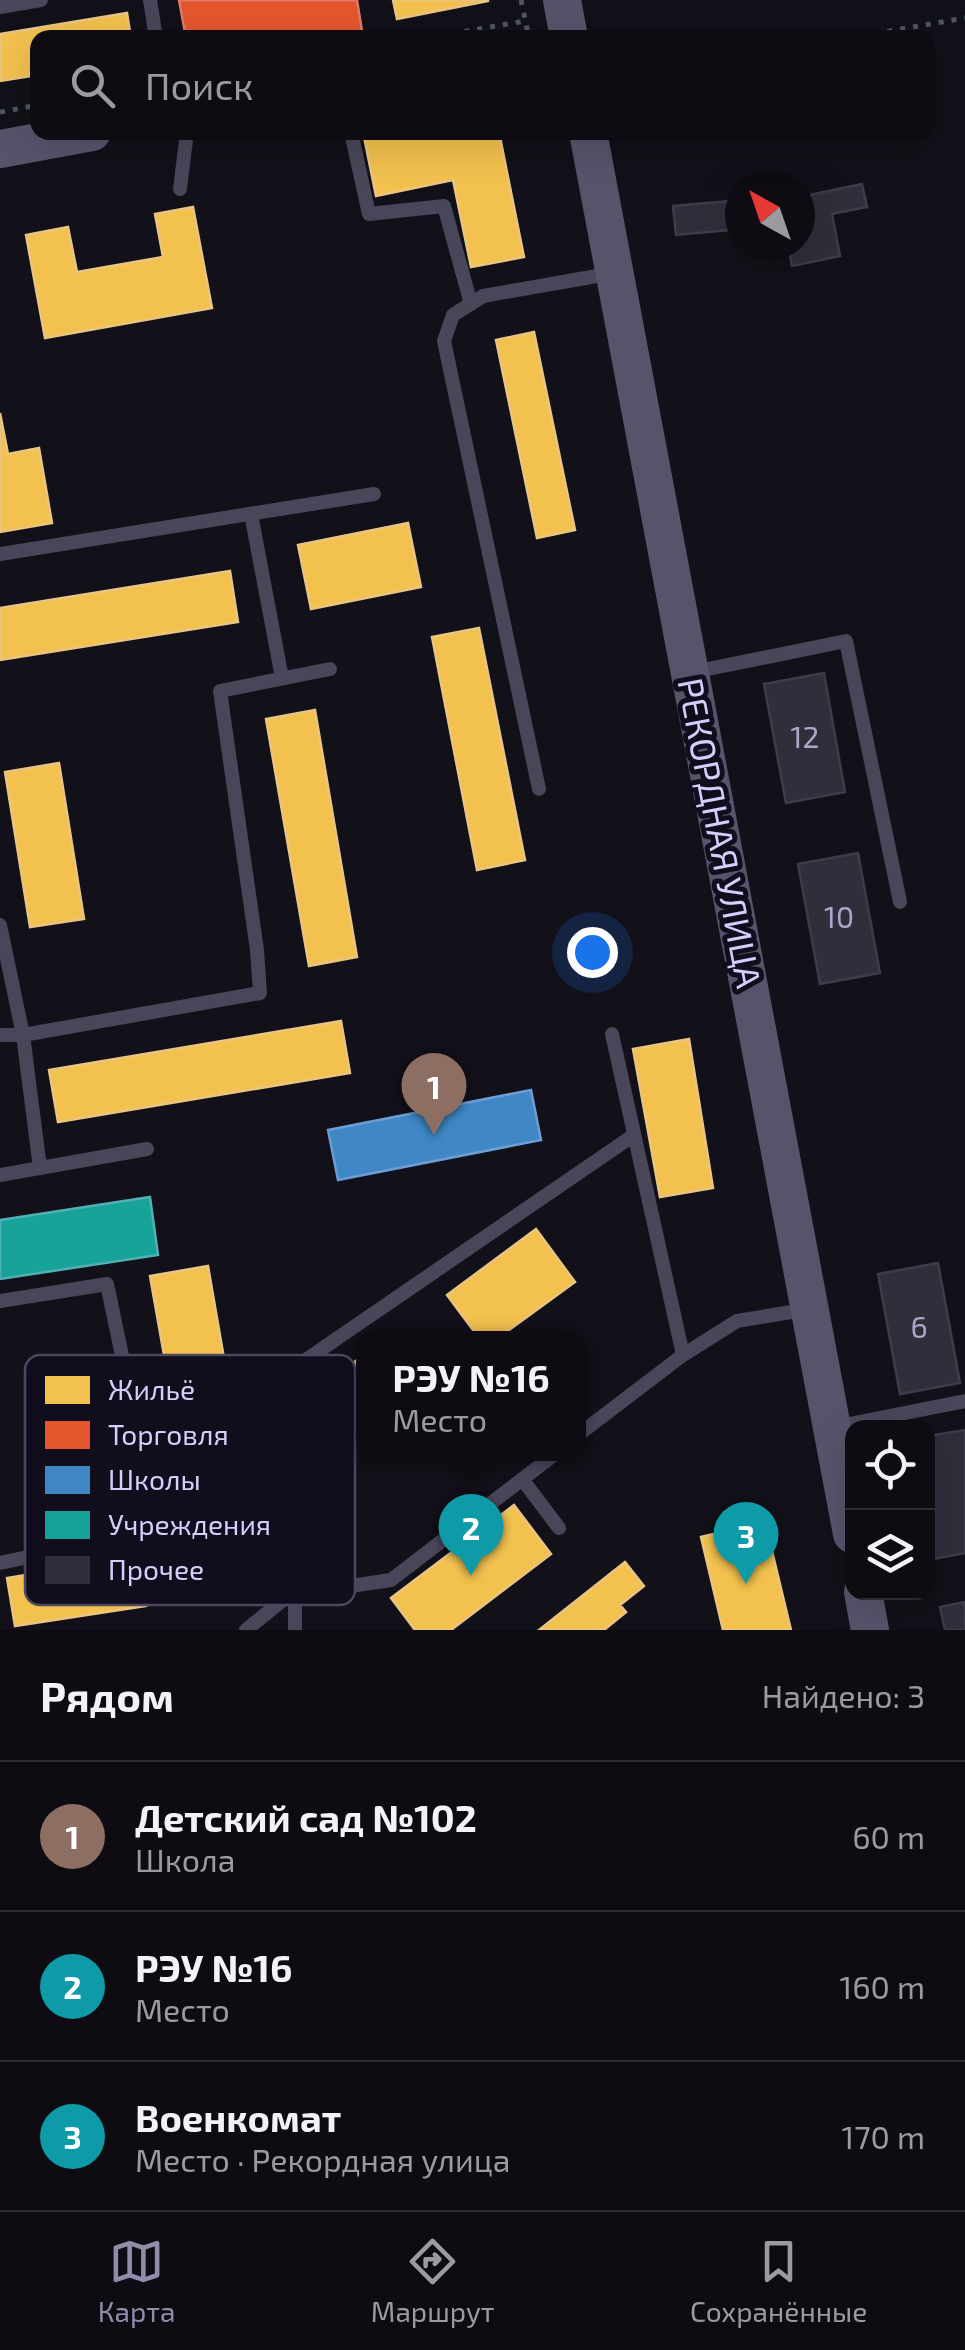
<!DOCTYPE html>
<html lang="ru">
<head>
<meta charset="utf-8">
<style>
	:root { --surface:#0e0c12; --page:#1c1a20; --text:#f1f3f6; --muted:#9b9b9f; --line:#2e2c32; --accent:#928bab }
	body { margin:0; font-family:"Exo 2",sans-serif; background:var(--page); color:var(--text) }
	.controls { position:absolute; right:30px; bottom:30px; display:grid; overflow:hidden; border-radius:20px; box-shadow:0 10px 40px #0002 }
	.controls button { width:90px; height:90px; display:grid; place-items:center; padding:0; border:0; border-bottom:2px solid var(--line); background:var(--surface); color:var(--text); font:50px sans-serif }
	.compass { position:absolute; left:725px; top:170px; width:90px; height:90px; border-radius:50%; background:var(--surface); box-shadow:0 10px 40px #0002; rotate:320deg }
	.you { position:absolute; left:592px; top:952px; width:35px; height:35px; margin:-25px; border:8px solid #fff; border-radius:50%; background:#1a73e8; box-shadow:0 0 0 15px #1a73e833 }
	.badge { display:grid; place-items:center; width:65px; height:65px; border-radius:50%; background:var(--accent); color:#fff; font-size:32px; font-weight:700 }
	.pin { position:absolute; translate:-50% -82px; filter:drop-shadow(0 2px 5px #0008) }
	.pin::after { content:''; position:absolute; top:52px; width:35px; height:30px; background:inherit; clip-path:polygon(0 0,100% 0,50% 100%) }
	.popup { position:absolute; left:356px; top:1331px; width:230px; height:130px; box-sizing:border-box; display:grid; place-content:center; border-radius:20px; background:var(--surface); filter:drop-shadow(0 2px 8px #0005); font-size:32px; white-space:nowrap; color:var(--muted) }
	.popup b { font-size:38px; color:var(--text) }
	.popup::after { content:''; position:absolute; left:50%; top:100%; margin-left:-20px; border:20px solid transparent; border-top-color:var(--surface) }
	.list { margin:0; padding:0; list-style:none }
	h2 { display:flex; justify-content:space-between; align-items:center; height:130px; margin:0; padding:0 40px; font-size:42px }
	h2 small { font-size:32px; font-weight:400; color:var(--muted) }
	.list li { display:grid; grid-template-columns:65px 1fr auto; gap:30px; align-items:center; box-sizing:border-box; height:150px; padding:0 40px; border-top:2px solid var(--line) }
	.list b { display:block; font-size:38px; white-space:nowrap }
	.list p { margin:0; font-size:32px; white-space:nowrap; color:var(--muted) }
	.list em { font-size:32px; font-style:normal; color:var(--muted) }
	.icon { flex:none; width:55px; height:55px; fill:none; stroke:currentColor; stroke-width:2; stroke-linecap:round; stroke-linejoin:round }
	.map { position:relative; flex:none; width:965px; height:1630px; overflow:hidden }
	.search { position:absolute; background:var(--surface); box-shadow:0 10px 40px #0002; left:30px; right:30px; top:30px; height:110px; display:flex; align-items:center; gap:25px; box-sizing:border-box; padding:0 35px; border-radius:20px; color:var(--muted); font-size:38px }
	.sheet { height:580px; background:var(--surface) }
	nav { display:flex; justify-content:space-around; align-items:center; box-sizing:border-box; height:140px; border-top:2px solid var(--line); background:var(--surface); font-size:28px; color:var(--muted) }
	nav a { display:grid; justify-items:center; gap:5px }
	nav .on { color:var(--accent) }
	.map>svg:first-child { display:block }
	.homes { fill:#f2c14e; stroke:#eac582; stroke-width:2.5 }
	.shops { fill:#e4572e; stroke:#e07a6b; stroke-width:2.5 }
	.schools { fill:#3f88c5; stroke:#6d9dd5; stroke-width:2.5 }
	.public { fill:#17a398; stroke:#51b0b5; stroke-width:2.5 }
	.building { fill:#312e3b; stroke:#403b4b; stroke-width:2.5 }
	.lines { fill:none; stroke-linecap:round; stroke-linejoin:round }
	.path { stroke:#4d5764; stroke-width:5; stroke-dasharray:5 8; stroke-linecap:butt }
	.lane { stroke:#484659; stroke-width:14 }
	.secondary { stroke:#57536b; stroke-width:38 }
	.labels { text-anchor:middle; stroke-width:10; stroke-linejoin:round; paint-order:stroke }
	.number-label { font-size:30px; fill:#aea5ca }
	.street-label { font-size:35px; fill:#d7cdfa; stroke:#110d1c }
	.key { fill:#110d1c; stroke:#4c475f; stroke-width:2.5 }
	.key-label { font-size:28px; fill:#d7cdfa }
</style>
</head>
<body>
<div class="map">
<svg width="965" height="1630" viewBox="0 0 965 1630">
	<rect width="100%" height="100%" fill="#121018"/>
	<path class="homes" d="M 393,0 L 488,0 L 488,1 L 397,19 Z
		M 127,13 L 131,38 L 38,38 L 38,75 L 0,81 L 0,34 Z
		M 384,132 L 499,132 L 524,257 L 471,267 L 453,180 L 376,196 L 364,137 Z
		M 193,207 L 212,308 L 45,338 L 26,235 L 68,227 L 77,272 L 163,257 L 155,214 Z
		M 534,332 L 575,530 L 537,538 L 496,340 Z
		M 0,413 L 8,454 L 39,448 L 52,523 L 0,532 Z
		M 408,523 L 421,587 L 311,609 L 298,545 Z
		M 230,571 L 238,622 L 0,660 L 0,608 Z
		M 479,628 L 525,860 L 477,870 L 432,637 Z
		M 315,710 L 357,957 L 309,966 L 266,719 Z
		M 59,763 L 84,919 L 30,927 L 5,772 Z
		M 341,1021 L 350,1073 L 58,1122 L 49,1070 Z
		M 689,1039 L 713,1188 L 660,1197 L 633,1049 Z
		M 536,1229 L 575,1282 L 498,1338 L 479,1338 L 447,1295 Z
		M 208,1266 L 253,1526 L 196,1536 L 150,1276 Z
		M 364,1355 L 364,1435 L 321,1466 L 282,1414 Z
		M 514,1505 L 551,1554 L 451,1630 L 415,1630 L 391,1598 Z
		M 765,1522 L 791,1630 L 723,1630 L 701,1537 Z
		M 138,1557 L 146,1606 L 15,1626 L 7,1578 Z
		M 625,1562 L 644,1586 L 620,1605 L 626,1612 L 604,1630 L 539,1630 Z"/>
	<path class="shops" d="M 179,0 L 357,0 L 362,31 L 324,38 L 186,38 Z"/>
	<path class="schools" d="M 531,1090 L 541,1140 L 338,1180 L 328,1130 Z"/>
	<path class="public" d="M 150,1197 L 158,1255 L 0,1279 L 0,1220 Z"/>
	<path class="building" d="M 862,184 L 867,207 L 832,214 L 840,256 L 792,266 L 788,245 L 800,245 L 800,197 Z
		M 740,200 L 740,229 L 676,235 L 673,206 Z
		M 824,673 L 845,792 L 786,803 L 764,684 Z
		M 858,853 L 880,973 L 820,984 L 798,864 Z
		M 938,1263 L 960,1383 L 900,1394 L 878,1274 Z
		M 965,1430 L 965,1553 L 933,1559 L 928,1531 L 928,1436 Z
		M 965,1602 L 965,1630 L 945,1630 L 940,1607 Z"/>
	<g class="lines">
		<path class="path" d="M 521,0 L 529,38
			M 426,38 L 525,21
			M 849,38 L 965,18
			M 0,112 L 38,105"/>
		<path class="lane" d="M 150,0 L 156,38
			M 0,7 L 41,0
			M 351,132 L 369,214 L 444,206 L 471,304
			M 180,189 L 187,132
			M 251,514 L 282,678
			M 0,554 L 374,494
			M 693,672 L 846,641 L 900,902
			M 539,789 L 444,341 L 453,315 L 483,296 L 614,273
			M 0,925 L 23,1035 L 0,1035
			M 612,1034 L 683,1355
			M 40,1168 L 23,1035 L 260,993 L 257,950 L 220,691 L 330,669
			M 0,1175 L 147,1149
			M 0,1301 L 107,1284 L 152,1499 L 173,1540 L 207,1552 L 281,1538
			M 834,1427 L 965,1401
			M 578,1435 L 683,1355 L 737,1321 L 809,1309
			M 522,1479 L 559,1528
			M 0,1563 L 167,1528
			M 295,1594 L 295,1630
			M 289,1595 L 259,1392 L 634,1135
			M 246,1630 L 289,1595 L 391,1580 L 555,1454"/>
		<path class="secondary" d="M 562,0 L 569,38
			M 588,132 L 852,1534
			M 0,149 L 92,132
			M 863,1592 L 870,1630"/>
	</g>
	<g class="labels">
		<g class="number-label">
			<text x="805" y="748">12</text>
			<text x="839" y="928">10</text>
			<text x="919" y="1338">6</text>
		</g>
		<g class="street-label">
			<text transform="translate(719 833) rotate(79)" y="12">РЕКОРДНАЯ УЛИЦА</text>
		</g>
	</g>
	<rect x="25" y="1355" width="330" height="250" rx="15" class="key"/>
	<rect x="45" y="1376" width="45" height="28" fill="#f2c14e"/>
	<rect x="45" y="1421" width="45" height="28" fill="#e4572e"/>
	<rect x="45" y="1466" width="45" height="28" fill="#3f88c5"/>
	<rect x="45" y="1511" width="45" height="28" fill="#17a398"/>
	<rect x="45" y="1556" width="45" height="28" fill="#312e3b"/>
	<g class="key-label">
		<text x="108" y="1400">Жильё</text>
		<text x="108" y="1445">Торговля</text>
		<text x="108" y="1490">Школы</text>
		<text x="108" y="1535">Учреждения</text>
		<text x="108" y="1580">Прочее</text>
	</g>
</svg>
<div class="controls">
<button><svg class="icon" aria-label="locate" viewBox="0 0 24 24"><circle cx="12" cy="12" r="6"/><path d="M12 2v4M12 18v4M2 12h4M18 12h4"/></svg></button>
<button><svg class="icon" aria-label="layers" viewBox="0 0 24 24"><path d="M12 4l9 5-9 5-9-5zM3 14l9 5 9-5"/></svg></button>
</div>
<svg class="compass" viewBox="-18 -18 36 36"><path d="M0-13l5 13h-10z" fill="#e53935"/><path d="M0 13l5-13h-10z" fill="#9b9b9f"/></svg>
<div class="you"></div>
<div class="pin badge" style="left:434px;top:1135px;background:#8d6e63">1</div>
<div class="pin badge" style="left:471px;top:1576px;background:#0f9aa8">2</div>
<div class="popup"><b>РЭУ №16</b>Место</div>
<div class="pin badge" style="left:746px;top:1584px;background:#0f9aa8">3</div>
<div class="search"><svg class="icon" aria-label="search" viewBox="0 0 24 24"><circle cx="10" cy="10" r="6"/><path d="M15 15l6 6"/></svg>Поиск</div>
</div>
<section class="sheet">
<h2>Рядом<small>Найдено: 3</small></h2>
<ul class="list">
<li><span class="badge" style="background:#8d6e63">1</span><div><b>Детский сад №102</b><p>Школа</p></div><em>60 m</em></li>
<li><span class="badge" style="background:#0f9aa8">2</span><div><b>РЭУ №16</b><p>Место</p></div><em>160 m</em></li>
<li><span class="badge" style="background:#0f9aa8">3</span><div><b>Военкомат</b><p>Место · Рекордная улица</p></div><em>170 m</em></li>
</ul>
</section>
<nav>
<a class="on"><svg class="icon" aria-label="map" viewBox="0 0 24 24"><path d="M3 6l6-2 6 2 6-2v14l-6 2-6-2-6 2zM9 4v14M15 6v14"/></svg>Карта</a>
<a><svg class="icon" aria-label="directions" viewBox="0 0 24 24"><path d="M12 3l9 9-9 9-9-9zM9 14v-3h6M13 9l2 2-2 2"/></svg>Маршрут</a>
<a><svg class="icon" aria-label="saved" viewBox="0 0 24 24"><path d="M7 4h10v16l-5-4-5 4z"/></svg>Сохранённые</a>
</nav>
</body>
</html>
